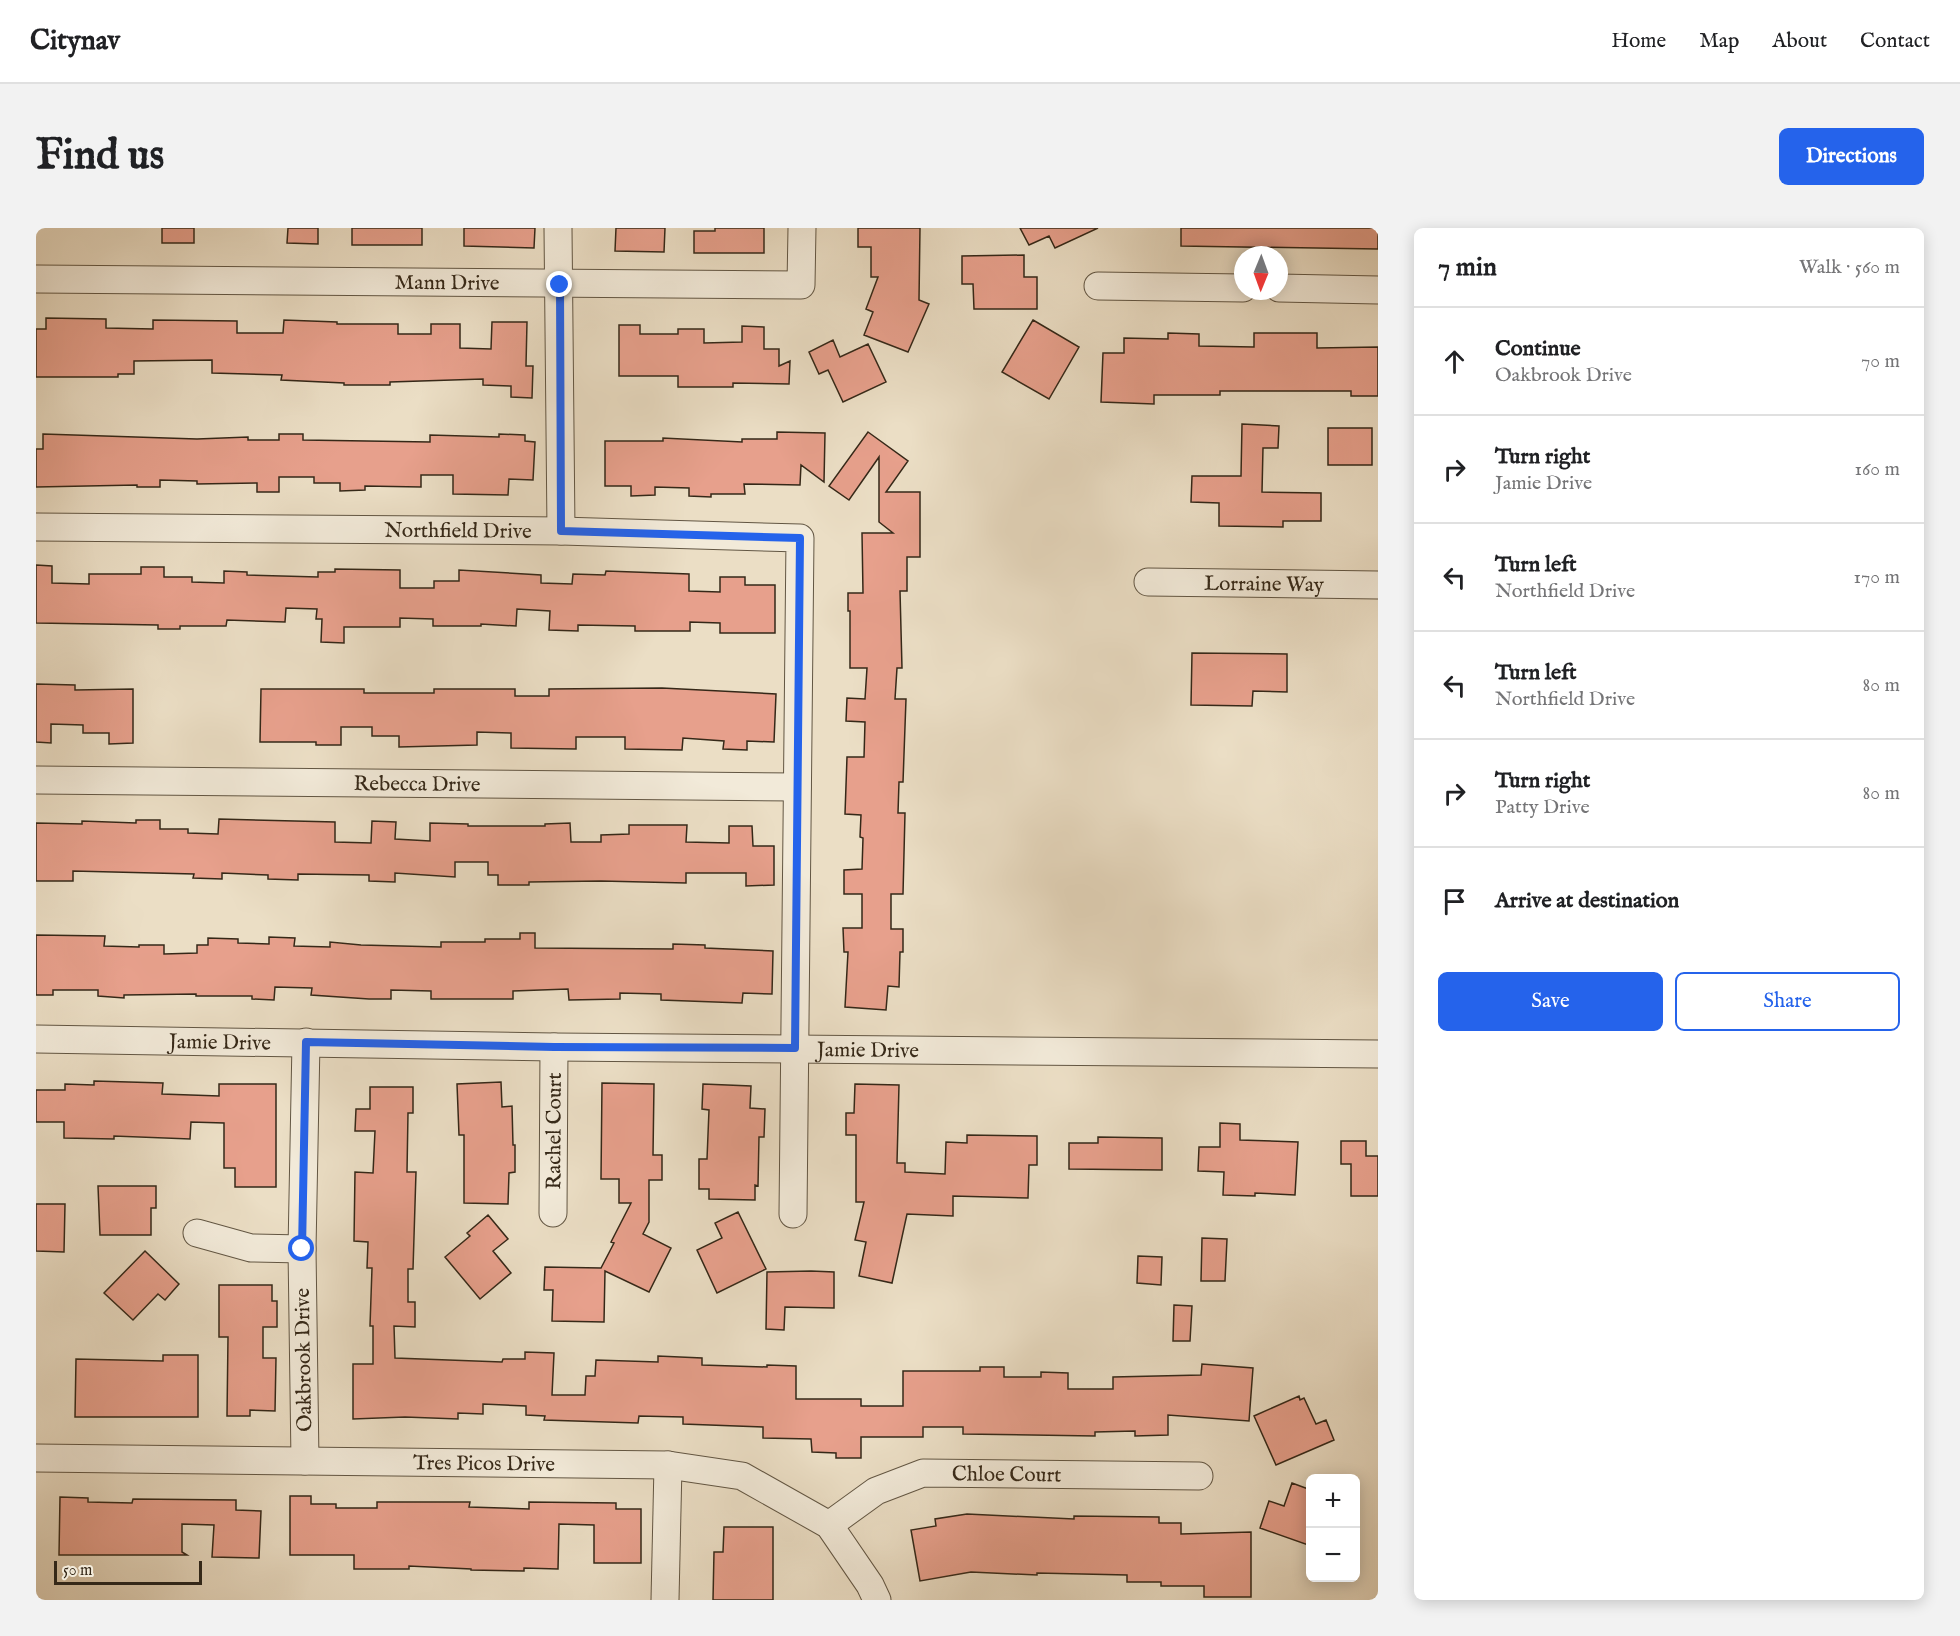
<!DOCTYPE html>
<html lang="en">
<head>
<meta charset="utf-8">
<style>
	:root { --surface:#fff; --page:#f2f2f2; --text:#202124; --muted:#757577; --line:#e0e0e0; --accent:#2563eb }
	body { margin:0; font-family:"IM FELL English",serif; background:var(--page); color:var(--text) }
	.controls { position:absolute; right:18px; bottom:18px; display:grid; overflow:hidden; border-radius:9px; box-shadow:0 3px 15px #0003 }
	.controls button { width:54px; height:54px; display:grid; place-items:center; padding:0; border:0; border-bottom:2px solid var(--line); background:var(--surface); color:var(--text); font:30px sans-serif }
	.compass { position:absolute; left:1198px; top:18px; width:54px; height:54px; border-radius:50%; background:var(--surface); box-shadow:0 3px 15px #0003; rotate:181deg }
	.scale { position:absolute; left:18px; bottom:15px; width:148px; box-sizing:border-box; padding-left:6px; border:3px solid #352818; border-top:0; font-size:16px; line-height:21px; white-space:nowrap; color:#352818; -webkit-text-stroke:4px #f2ead9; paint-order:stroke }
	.stop { position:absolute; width:18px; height:18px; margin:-14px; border:4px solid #2563eb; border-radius:50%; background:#fff }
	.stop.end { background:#2563eb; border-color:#fff; box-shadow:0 2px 6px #0008 }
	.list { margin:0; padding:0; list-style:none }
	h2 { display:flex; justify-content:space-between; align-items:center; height:78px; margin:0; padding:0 24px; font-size:26px }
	h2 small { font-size:20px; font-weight:400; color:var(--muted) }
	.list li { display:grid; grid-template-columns:39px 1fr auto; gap:18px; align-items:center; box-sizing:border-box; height:108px; padding:0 24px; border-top:2px solid var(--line) }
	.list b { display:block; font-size:22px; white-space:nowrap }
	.list p { margin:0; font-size:20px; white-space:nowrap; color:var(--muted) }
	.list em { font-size:20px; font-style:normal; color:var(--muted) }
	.actions { display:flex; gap:12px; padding:18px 24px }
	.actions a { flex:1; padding:14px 0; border:2px solid var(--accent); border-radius:9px; text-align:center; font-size:21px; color:var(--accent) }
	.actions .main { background:var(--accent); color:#fff }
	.icon { flex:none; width:33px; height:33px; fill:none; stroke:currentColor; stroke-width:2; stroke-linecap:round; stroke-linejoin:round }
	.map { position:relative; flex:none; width:1342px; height:1372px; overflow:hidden; border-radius:9px }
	header { display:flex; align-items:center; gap:36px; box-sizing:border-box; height:84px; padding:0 30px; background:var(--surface); border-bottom:2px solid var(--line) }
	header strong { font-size:28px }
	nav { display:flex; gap:33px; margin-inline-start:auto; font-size:21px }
	.intro { display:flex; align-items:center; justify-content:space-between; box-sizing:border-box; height:144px; padding:0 36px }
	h1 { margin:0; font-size:42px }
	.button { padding:15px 27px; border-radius:9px; background:var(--accent); color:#fff; font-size:21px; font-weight:700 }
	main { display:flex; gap:36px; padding:0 36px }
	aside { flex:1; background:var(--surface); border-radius:9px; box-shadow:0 3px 15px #0003 }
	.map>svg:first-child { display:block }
	.building { fill:#e7a08c; stroke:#352818; stroke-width:1.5 }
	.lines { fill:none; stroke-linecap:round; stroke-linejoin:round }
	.minor-casing { stroke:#625643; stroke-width:29 }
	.minor { stroke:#f2ead9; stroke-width:27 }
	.route { stroke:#2563eb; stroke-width:8 }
	.labels { text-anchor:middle; stroke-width:5; stroke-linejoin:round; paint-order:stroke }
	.street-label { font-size:21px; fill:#352818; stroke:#f2ead9 }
</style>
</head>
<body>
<header>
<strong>Citynav</strong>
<nav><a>Home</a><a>Map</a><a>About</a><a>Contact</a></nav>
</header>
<div class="intro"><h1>Find us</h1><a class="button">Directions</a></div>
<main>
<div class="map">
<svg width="1342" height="1372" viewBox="0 0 1342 1372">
	<rect width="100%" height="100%" fill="#ebdec5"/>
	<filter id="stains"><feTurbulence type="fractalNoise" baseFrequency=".00333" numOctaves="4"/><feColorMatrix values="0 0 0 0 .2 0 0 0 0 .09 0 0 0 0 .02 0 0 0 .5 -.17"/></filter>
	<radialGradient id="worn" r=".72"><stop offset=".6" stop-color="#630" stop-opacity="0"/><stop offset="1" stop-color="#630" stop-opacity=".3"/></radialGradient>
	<path class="building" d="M 126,0 L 158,0 L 158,15 L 126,15 Z
		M 252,0 L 282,0 L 282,16 L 251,15 Z
		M 316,0 L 386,0 L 386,17 L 316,17 Z
		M 428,0 L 499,0 L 498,20 L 428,18 Z
		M 580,0 L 629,0 L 628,24 L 579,23 Z
		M 679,0 L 728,0 L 728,25 L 658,25 L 658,3 L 679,3 Z
		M 822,0 L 884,0 L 883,72 L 893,76 L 872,124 L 828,107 L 837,84 L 830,81 L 842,49 L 835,49 L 835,19 L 822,19 Z
		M 984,0 L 1062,0 L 1019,20 L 1013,8 L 993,17 Z
		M 1145,0 L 1342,0 L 1342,21 L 1145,18 Z
		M 988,27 L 988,49 L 1001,49 L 1001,81 L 938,81 L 937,56 L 926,56 L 926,28 Z
		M 10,90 L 70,91 L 70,100 L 117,101 L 117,92 L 201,93 L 201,105 L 247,105 L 248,92 L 301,94 L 301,96 L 362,96 L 362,106 L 395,106 L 395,96 L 424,96 L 424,120 L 455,121 L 456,94 L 491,94 L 490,138 L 497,138 L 496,170 L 475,169 L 475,158 L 447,157 L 447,151 L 354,154 L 354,157 L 308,157 L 308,155 L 245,152 L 246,147 L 176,145 L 176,132 L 98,133 L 98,146 L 82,146 L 82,149 L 0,149 L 0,101 L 10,101 Z
		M 997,92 L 1043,119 L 1013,171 L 966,144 Z
		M 583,97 L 604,97 L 604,106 L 642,106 L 642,101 L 668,101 L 668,115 L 706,114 L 706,98 L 728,99 L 728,121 L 743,121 L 743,138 L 754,133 L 753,156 L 697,155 L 697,159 L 642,159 L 642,148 L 583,148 Z
		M 1132,105 L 1163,106 L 1163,118 L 1218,119 L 1218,105 L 1281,105 L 1281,120 L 1342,119 L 1342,168 L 1315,168 L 1315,163 L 1184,163 L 1184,167 L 1118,167 L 1118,176 L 1065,174 L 1067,125 L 1088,125 L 1088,110 L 1132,111 Z
		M 797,112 L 804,129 L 832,116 L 850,154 L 807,174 L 792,142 L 783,146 L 773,124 Z
		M 1206,196 L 1243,198 L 1242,220 L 1227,220 L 1226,264 L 1285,265 L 1285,293 L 1247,293 L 1247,299 L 1183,298 L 1183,275 L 1155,274 L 1156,248 L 1205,248 Z
		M 1292,200 L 1336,200 L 1336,237 L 1292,237 Z
		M 741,204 L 789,205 L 788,254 L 765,237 L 764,257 L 708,256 L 709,266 L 675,266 L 675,269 L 653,268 L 653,260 L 619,259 L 619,267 L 595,268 L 595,258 L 569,258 L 569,213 L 627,213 L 627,210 L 706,214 L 706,211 L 741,211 Z
		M 832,204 L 872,233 L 850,264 L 884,264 L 884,329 L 871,329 L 871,363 L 864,363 L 866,440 L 861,440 L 859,471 L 870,471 L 867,554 L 863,554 L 862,585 L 869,585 L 867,666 L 855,666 L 855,701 L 867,701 L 867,724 L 864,724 L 863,759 L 852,758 L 850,782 L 809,779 L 812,724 L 808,724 L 807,700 L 826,700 L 826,666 L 808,666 L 808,642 L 826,641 L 827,610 L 824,609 L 825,587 L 809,586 L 811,529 L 828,529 L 829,494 L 810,493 L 811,470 L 829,471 L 831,440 L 814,440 L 814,383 L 812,383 L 812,365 L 827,365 L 826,305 L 857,305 L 843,294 L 843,229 L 813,272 L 793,258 Z
		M 7,206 L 161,211 L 212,209 L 212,212 L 243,212 L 243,206 L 267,206 L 267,212 L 394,214 L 394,207 L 463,209 L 463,206 L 489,207 L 489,213 L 499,214 L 497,252 L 473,251 L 472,267 L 417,266 L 417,247 L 385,247 L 385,259 L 329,258 L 329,262 L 304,263 L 304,255 L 278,255 L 278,249 L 243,249 L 243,264 L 221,264 L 221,255 L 161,256 L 161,253 L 124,252 L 124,259 L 101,259 L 101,257 L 0,259 L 0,221 L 7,221 Z
		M 0,337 L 16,338 L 16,355 L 53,356 L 53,346 L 105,346 L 105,339 L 128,339 L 128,349 L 156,349 L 156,354 L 188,355 L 188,343 L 211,344 L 211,347 L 282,349 L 282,344 L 299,344 L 299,341 L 364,342 L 364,360 L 398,360 L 398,353 L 423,353 L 423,342 L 505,347 L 505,355 L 536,356 L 537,346 L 569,347 L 570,343 L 653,346 L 653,363 L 684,364 L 684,349 L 709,349 L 709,357 L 739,357 L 739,405 L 684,405 L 684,395 L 654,394 L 654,403 L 599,403 L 599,398 L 542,397 L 542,403 L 513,402 L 514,383 L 481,381 L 480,398 L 445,396 L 445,398 L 397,398 L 397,391 L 364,390 L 364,399 L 308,399 L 308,415 L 285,414 L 286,391 L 280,391 L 281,381 L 250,380 L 249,394 L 191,392 L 190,398 L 144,398 L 144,401 L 122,401 L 122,397 L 0,395 Z
		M 1156,425 L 1251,426 L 1251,464 L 1217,463 L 1216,478 L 1155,477 Z
		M 0,456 L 39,457 L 39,462 L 97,461 L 97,515 L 73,516 L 73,505 L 47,505 L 47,497 L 15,496 L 15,515 L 0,514 Z
		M 626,460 L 740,466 L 738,514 L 711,513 L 711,522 L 687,521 L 688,513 L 647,510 L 646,522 L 589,521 L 589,509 L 540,509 L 540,521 L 475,520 L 475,505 L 441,504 L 441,517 L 363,519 L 363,508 L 336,508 L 336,499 L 305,499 L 305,517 L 280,517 L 280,514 L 224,514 L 225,461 L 328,461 L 328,465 L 398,465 L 398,461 L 479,461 L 479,468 L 513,468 L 513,461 Z
		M 183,591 L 299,594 L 299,614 L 335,615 L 336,593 L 360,594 L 359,611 L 394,613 L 394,595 L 432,596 L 432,598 L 509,598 L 509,596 L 534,595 L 535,614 L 565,614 L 565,607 L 593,606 L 593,597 L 651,597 L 650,614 L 693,615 L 693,598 L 716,598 L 717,618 L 738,618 L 738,657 L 710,658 L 710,645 L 650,645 L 650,655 L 565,653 L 493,654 L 493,657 L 462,657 L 462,647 L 452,647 L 452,634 L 419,634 L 419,649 L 359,645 L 359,654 L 333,653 L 333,647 L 262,646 L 262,652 L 232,651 L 232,647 L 186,645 L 186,651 L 157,650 L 158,646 L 37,643 L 37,653 L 0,653 L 0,595 L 46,596 L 46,593 L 100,595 L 100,592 L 124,592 L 124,601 L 152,601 L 152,605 L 182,606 Z
		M 484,705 L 499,705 L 499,720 L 637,721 L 637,716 L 669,717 L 669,720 L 737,723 L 736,766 L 707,765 L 706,775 L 625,772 L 625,766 L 584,765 L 584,771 L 533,772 L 532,761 L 477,763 L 477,771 L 395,771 L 395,763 L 355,762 L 355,771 L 333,771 L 275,767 L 276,760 L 239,759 L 238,772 L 216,771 L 216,768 L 160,768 L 160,766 L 88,767 L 88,770 L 62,768 L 62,762 L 17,762 L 17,767 L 0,767 L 0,707 L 69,708 L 68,718 L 103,719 L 103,717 L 128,717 L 128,726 L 161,725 L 161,717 L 172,717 L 172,710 L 202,711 L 202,715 L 233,716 L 233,709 L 259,710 L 258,718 L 294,719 L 294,714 L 325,717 L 405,719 L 405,714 L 449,714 L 449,711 L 484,711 Z
		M 58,853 L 127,855 L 126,866 L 183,868 L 183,856 L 240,856 L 240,959 L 199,959 L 199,940 L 188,940 L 188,895 L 155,894 L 154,911 L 78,908 L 78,911 L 28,910 L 28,894 L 0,894 L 0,862 L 29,862 L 29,856 L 58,857 Z
		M 465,854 L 466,879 L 476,878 L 477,917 L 479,917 L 479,944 L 473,945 L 472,976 L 428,975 L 428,907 L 423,907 L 421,856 Z
		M 566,855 L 618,856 L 617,927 L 626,927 L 626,952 L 613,952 L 613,994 L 607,1006 L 635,1020 L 613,1064 L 569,1043 L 568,1094 L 516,1093 L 517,1062 L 508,1062 L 509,1039 L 565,1040 L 578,1015 L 575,1014 L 595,975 L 583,975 L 583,951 L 565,951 Z
		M 667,856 L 715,858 L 714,880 L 729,881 L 728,909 L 723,909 L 722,958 L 719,957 L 719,972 L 673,971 L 673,961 L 663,961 L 663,931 L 671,931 L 673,882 L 666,881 Z
		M 819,856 L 863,857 L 861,935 L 869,935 L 869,944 L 909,946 L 910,914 L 931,915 L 931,907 L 1001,908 L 1001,937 L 993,937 L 992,970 L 917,968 L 917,988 L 871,986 L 856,1055 L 823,1048 L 830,1014 L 819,1012 L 828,974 L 820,974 L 820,907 L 810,907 L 810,885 L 818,885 Z
		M 334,859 L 377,859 L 377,885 L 372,885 L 371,944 L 380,944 L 377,1041 L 372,1041 L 372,1074 L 379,1074 L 379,1099 L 358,1098 L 359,1130 L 466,1134 L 467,1131 L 489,1131 L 489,1124 L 518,1125 L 516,1167 L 549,1167 L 550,1148 L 559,1148 L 560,1132 L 622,1134 L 622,1128 L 666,1130 L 666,1137 L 731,1139 L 731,1137 L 760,1138 L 760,1171 L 825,1171 L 825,1178 L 867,1178 L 867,1143 L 944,1143 L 944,1139 L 968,1139 L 968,1149 L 1005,1149 L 1005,1144 L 1032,1145 L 1032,1161 L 1077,1161 L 1077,1149 L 1165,1147 L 1166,1136 L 1217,1140 L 1213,1193 L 1132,1187 L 1132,1207 L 1099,1208 L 1099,1203 L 1059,1204 L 1059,1208 L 927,1206 L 927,1199 L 887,1199 L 887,1209 L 825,1209 L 825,1230 L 800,1230 L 800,1225 L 776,1224 L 775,1211 L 727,1210 L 727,1199 L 647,1196 L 647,1189 L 603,1188 L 602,1195 L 508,1192 L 509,1188 L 490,1187 L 490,1178 L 447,1176 L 447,1186 L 422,1185 L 422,1191 L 369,1189 L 317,1191 L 317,1136 L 337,1136 L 337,1098 L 334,1098 L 336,1040 L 331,1040 L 332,1014 L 318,1013 L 319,944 L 337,945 L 339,903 L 319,903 L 320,881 L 334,881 Z
		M 1184,895 L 1204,896 L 1204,912 L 1262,914 L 1259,967 L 1219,965 L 1219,968 L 1187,967 L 1188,944 L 1162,943 L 1163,919 L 1184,919 Z
		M 1062,909 L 1126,910 L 1126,942 L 1033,941 L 1033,915 L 1062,915 Z
		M 1305,913 L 1330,913 L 1330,928 L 1342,928 L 1342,968 L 1315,968 L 1315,936 L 1305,936 Z
		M 62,958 L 120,958 L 120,980 L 115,980 L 115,1007 L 64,1007 Z
		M 0,976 L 29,976 L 28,1024 L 0,1023 Z
		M 702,984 L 730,1041 L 681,1065 L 661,1022 L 686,1010 L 679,995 Z
		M 452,987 L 472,1011 L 457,1023 L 475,1045 L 444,1071 L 409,1029 L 434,1008 L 431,1005 Z
		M 1166,1010 L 1191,1011 L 1189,1053 L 1165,1053 Z
		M 109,1023 L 143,1056 L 129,1072 L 122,1066 L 97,1092 L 68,1065 Z
		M 1102,1028 L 1126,1029 L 1125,1057 L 1101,1055 Z
		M 775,1043 L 798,1044 L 798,1080 L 749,1079 L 748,1102 L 730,1101 L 731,1044 Z
		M 183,1057 L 236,1057 L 236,1073 L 241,1073 L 241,1099 L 227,1099 L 227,1130 L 240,1130 L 239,1183 L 214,1182 L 214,1188 L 191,1188 L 192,1109 L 183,1109 Z
		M 1138,1077 L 1156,1078 L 1154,1113 L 1137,1113 Z
		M 127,1127 L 162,1127 L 162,1189 L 39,1189 L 40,1131 L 127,1133 Z
		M 1263,1168 L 1264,1172 L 1268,1170 L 1280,1196 L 1290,1192 L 1298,1212 L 1240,1237 L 1218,1188 Z
		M 1256,1255 L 1275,1262 L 1275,1318 L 1224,1300 L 1233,1273 L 1248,1278 Z
		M 254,1268 L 275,1268 L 275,1276 L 300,1276 L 300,1280 L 341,1280 L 341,1274 L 434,1274 L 433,1279 L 493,1281 L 493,1274 L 580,1275 L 580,1281 L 605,1281 L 605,1335 L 558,1335 L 558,1297 L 523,1296 L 522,1341 L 488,1340 L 488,1343 L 435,1342 L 435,1341 L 373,1338 L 373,1341 L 318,1341 L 318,1327 L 254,1327 Z
		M 24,1269 L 52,1270 L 52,1274 L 96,1275 L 97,1271 L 200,1272 L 200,1282 L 225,1283 L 223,1330 L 176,1329 L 178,1297 L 146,1296 L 146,1324 L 151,1327 L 23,1327 Z
		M 931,1286 L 1038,1291 L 1038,1288 L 1123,1289 L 1123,1295 L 1145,1295 L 1145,1306 L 1215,1304 L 1215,1369 L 1168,1369 L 1168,1358 L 1125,1358 L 1125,1354 L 1091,1354 L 1091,1347 L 1001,1345 L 1001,1347 L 935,1344 L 884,1353 L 875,1302 L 900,1298 L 899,1291 Z
		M 688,1299 L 737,1299 L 737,1372 L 677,1372 L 678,1324 L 687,1324 Z"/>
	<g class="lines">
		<defs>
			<g id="minor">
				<path d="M 522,0 L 525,303"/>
				<path id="s1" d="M 0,51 L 765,57 L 766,0"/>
				<path d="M 1062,58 L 1207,60"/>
				<path d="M 1243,60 L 1342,62"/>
				<path id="s2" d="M 0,299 L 525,303 L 764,310 L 757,986"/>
				<path id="s3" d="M 1112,354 L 1342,357"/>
				<path id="s4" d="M 0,552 L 761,559"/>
				<path id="s5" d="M 0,811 L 518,819 L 1342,826"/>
				<path id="s6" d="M 517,985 L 518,819"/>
				<path d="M 161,1005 L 215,1020 L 266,1021"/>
				<path id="s7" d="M 0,1230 L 632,1237 L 706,1248 L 793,1297 L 834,1357 L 841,1372"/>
				<path d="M 269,1233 L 266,1021 L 270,814"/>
				<path id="s8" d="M 793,1297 L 840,1263 L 887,1245 L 1163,1248"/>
				<path d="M 629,1372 L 632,1237"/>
			</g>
		</defs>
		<use href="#minor" class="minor-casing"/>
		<use href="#minor" class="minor"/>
	</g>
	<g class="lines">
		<path class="route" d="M 266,1021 L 270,814 L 518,819 L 759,820 L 764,310 L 525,303 L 524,57"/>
	</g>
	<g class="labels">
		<g class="street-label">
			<text dy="7" stroke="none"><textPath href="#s1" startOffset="411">Mann Drive</textPath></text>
			<text dy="7" stroke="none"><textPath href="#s2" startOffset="422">Northfield Drive</textPath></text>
			<text dy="7" stroke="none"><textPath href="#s3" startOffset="116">Lorraine Way</textPath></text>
			<text dy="7" stroke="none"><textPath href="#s4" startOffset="381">Rebecca Drive</textPath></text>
			<text dy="7" stroke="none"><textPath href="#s5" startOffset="184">Jamie Drive</textPath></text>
			<text dy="7" stroke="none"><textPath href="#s5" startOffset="832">Jamie Drive</textPath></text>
			<text dy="7" stroke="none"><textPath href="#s6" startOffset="82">Rachel Court</textPath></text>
			<text transform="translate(267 1132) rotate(-91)" y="7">Oakbrook Drive</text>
			<text dy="7" stroke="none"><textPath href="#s7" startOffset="448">Tres Picos Drive</textPath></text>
			<text dy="7" stroke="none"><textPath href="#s8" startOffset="192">Chloe Court</textPath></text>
		</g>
	</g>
	<rect width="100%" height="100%" filter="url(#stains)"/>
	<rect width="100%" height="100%" fill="url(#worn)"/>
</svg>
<div class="controls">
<button>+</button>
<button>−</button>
</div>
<svg class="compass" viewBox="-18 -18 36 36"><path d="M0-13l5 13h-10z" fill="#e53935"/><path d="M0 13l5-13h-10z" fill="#757577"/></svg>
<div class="scale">50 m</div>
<div class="stop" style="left:266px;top:1021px"></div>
<div class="stop end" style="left:524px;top:57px"></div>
</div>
<aside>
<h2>7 min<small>Walk · 560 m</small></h2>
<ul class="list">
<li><svg class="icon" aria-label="ahead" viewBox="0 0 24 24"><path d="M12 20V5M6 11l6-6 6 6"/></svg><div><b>Continue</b><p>Oakbrook Drive</p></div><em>70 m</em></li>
<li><svg class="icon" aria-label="right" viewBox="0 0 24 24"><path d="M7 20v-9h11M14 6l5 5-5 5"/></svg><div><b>Turn right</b><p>Jamie Drive</p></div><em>160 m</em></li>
<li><svg class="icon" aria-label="left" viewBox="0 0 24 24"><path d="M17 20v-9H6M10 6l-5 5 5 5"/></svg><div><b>Turn left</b><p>Northfield Drive</p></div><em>170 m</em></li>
<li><svg class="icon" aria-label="left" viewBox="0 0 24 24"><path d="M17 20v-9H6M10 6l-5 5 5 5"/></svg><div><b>Turn left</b><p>Northfield Drive</p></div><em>80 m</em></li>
<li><svg class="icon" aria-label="right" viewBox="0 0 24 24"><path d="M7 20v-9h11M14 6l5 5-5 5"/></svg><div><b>Turn right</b><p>Patty Drive</p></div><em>80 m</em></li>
<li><svg class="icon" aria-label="arrive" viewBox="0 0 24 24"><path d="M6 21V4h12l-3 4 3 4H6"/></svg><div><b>Arrive at destination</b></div></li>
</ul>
<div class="actions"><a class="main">Save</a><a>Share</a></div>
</aside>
</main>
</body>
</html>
